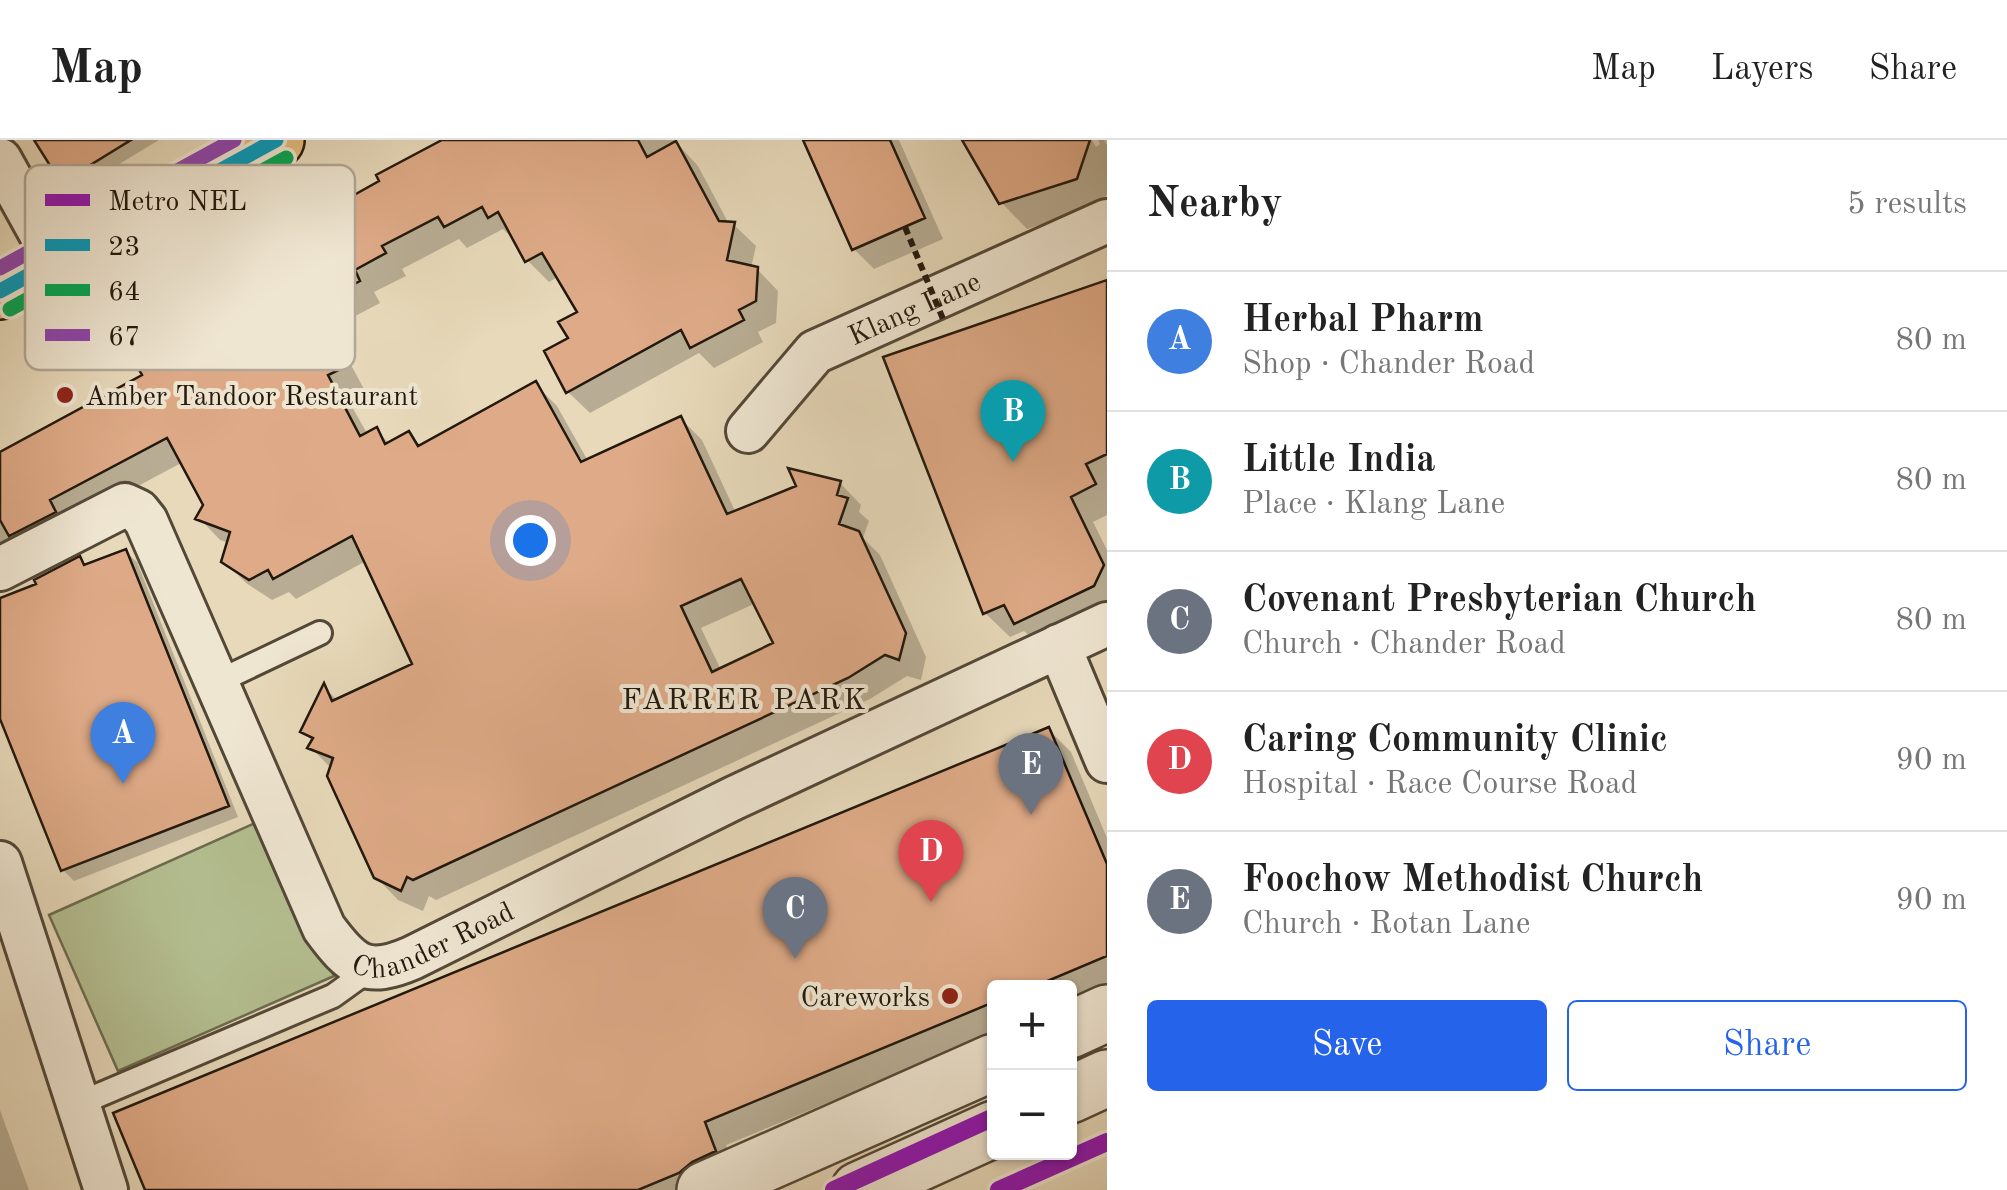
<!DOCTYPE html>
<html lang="en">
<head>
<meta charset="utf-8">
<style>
	:root { --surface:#fff; --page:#f2f2f2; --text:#222; --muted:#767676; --line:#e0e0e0; --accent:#2563eb }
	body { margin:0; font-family:"Old Standard TT",serif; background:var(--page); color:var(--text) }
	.controls { position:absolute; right:30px; bottom:30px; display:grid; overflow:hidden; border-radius:10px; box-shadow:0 2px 8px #0004 }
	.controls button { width:90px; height:90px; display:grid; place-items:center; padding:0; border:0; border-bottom:2px solid var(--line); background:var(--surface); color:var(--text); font:50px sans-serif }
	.you { position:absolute; left:530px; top:400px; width:35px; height:35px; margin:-25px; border:8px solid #fff; border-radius:50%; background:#1a73e8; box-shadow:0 0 0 15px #1a73e833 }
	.badge { display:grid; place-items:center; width:65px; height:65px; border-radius:50%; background:var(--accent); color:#fff; font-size:32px; font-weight:700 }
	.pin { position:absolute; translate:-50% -82px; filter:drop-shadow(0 2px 5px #0008) }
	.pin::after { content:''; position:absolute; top:52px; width:35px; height:30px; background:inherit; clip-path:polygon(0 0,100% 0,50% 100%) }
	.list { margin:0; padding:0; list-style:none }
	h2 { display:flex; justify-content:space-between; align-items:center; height:130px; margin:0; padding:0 40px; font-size:42px }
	h2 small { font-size:32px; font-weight:400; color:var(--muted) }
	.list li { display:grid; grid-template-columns:65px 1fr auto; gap:30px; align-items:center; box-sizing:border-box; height:140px; padding:0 40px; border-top:2px solid var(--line) }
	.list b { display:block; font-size:38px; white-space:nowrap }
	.list p { margin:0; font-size:32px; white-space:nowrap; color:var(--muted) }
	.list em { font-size:32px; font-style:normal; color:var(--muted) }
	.actions { display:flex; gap:20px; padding:30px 40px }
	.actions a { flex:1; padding:22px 0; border:2px solid var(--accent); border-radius:10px; text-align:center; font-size:35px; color:var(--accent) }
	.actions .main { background:var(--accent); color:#fff }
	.map { position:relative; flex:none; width:1107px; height:1050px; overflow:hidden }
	header { display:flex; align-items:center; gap:60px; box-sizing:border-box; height:140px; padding:0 50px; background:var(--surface); border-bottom:2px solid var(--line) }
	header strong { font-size:48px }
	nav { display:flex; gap:55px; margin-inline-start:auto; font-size:35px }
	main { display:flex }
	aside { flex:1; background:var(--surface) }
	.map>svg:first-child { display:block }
	.green { fill:#b4bf91; stroke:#6b6c4f; stroke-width:2.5 }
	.shadow { fill:#0003; fill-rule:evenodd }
	.building { fill:#deaa87; stroke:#22180d; stroke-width:2.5; fill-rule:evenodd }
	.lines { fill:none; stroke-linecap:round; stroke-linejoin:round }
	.service-casing { stroke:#534838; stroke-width:28 }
	.minor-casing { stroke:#534838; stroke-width:48 }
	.tertiary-casing { stroke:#534838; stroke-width:60 }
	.primary-casing { stroke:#22180d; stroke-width:60 }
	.service { stroke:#efe6d2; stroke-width:22 }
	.minor { stroke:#efe6d2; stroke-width:42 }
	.tertiary { stroke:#efe6d2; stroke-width:55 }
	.primary { stroke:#e4bc7d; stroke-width:55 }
	.path-bridge { stroke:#22180d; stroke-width:6; stroke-dasharray:8 5; stroke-linecap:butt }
	.bus-1-casing { stroke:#efe6d2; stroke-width:22 }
	.bus-2-casing { stroke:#efe6d2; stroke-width:22 }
	.bus-3-casing { stroke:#efe6d2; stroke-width:22 }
	.bus-1 { stroke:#039abb; stroke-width:15 }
	.bus-2 { stroke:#00a651; stroke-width:15 }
	.bus-3 { stroke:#8e44ad; stroke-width:15 }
	.metro-1-casing { stroke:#efe6d2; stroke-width:25 }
	.metro-1 { stroke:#9016b2; stroke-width:18 }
	.poi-dot { fill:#8f2418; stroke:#efe6d2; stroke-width:4 }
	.labels { text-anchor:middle; stroke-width:8; stroke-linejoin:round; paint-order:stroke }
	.street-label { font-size:28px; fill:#22180d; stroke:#efe6d2 }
	.poi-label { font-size:28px; fill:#22180d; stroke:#efe6d2; text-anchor:start }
	.neighbourhood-label { font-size:30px; letter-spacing:2.5px; fill:#22180d; stroke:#efe6d2 }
	.key { fill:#efe6d2; stroke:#b2a897; stroke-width:2.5 }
	.key-label { font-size:28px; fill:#22180d }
</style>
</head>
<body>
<header>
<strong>Map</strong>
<nav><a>Map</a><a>Layers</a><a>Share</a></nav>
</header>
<main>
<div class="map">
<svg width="1107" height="1050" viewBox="0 0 1107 1050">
	<rect width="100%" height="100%" fill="#e7d9ba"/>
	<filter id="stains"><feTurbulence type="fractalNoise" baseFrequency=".002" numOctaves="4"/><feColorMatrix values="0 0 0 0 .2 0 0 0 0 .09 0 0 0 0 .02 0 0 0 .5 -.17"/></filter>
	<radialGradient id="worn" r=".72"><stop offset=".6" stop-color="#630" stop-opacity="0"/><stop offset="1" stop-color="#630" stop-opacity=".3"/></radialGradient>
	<path class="green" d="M 264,679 L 334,836 L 118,931 L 49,775 Z"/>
	<path class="shadow" d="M 37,0 L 159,0 L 73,52 L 63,42 Z
		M 447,0 L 674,0 L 698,26 L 729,84 L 734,85 L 756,106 L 751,128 L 757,129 L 778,151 L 776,183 L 758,192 L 763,202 L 714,228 L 699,213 L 590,273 L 568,252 L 571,199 L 580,173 L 559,136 L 549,142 L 527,120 L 514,96 L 512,98 L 503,89 L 467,108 L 459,99 L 402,129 L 406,136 L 374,152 L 380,163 L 342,183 L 347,193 L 337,199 L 364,249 L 347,258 L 368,295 L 376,290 L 390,304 L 409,294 L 422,307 L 535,244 L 557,266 L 588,321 L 681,279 L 702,300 L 736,373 L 840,343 L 861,365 L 859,372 L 869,381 L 863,398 L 880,415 L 926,517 L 921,540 L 907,536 L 870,559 L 436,760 L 429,756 L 423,771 L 398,760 L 376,737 L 332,629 L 310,607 L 314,602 L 303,592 L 324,547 L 338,561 L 415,525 L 366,421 L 296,459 L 289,452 L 272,460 L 246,443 L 224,421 L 229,403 L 220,400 L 199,378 L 206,365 L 183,322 L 0,420 L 0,315 L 145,236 L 269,106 L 382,42 ZM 756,463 L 776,505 L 721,530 L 701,488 Z
		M 805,0 L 899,0 L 943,99 L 874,129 L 854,109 Z
		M 965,0 L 1092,0 L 1096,7 L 1100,4 L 1098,0 L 1104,0 L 1107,5 L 1107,53 L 1103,65 L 1027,89 L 1001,62 Z
		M 1107,143 L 1107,375 L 1093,382 L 1107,410 L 1107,475 L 1041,507 L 1024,491 L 1010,497 L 985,473 Z
		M 126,412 L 137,422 L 238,677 L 74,741 L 63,730 L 0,573 L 0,461 L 40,445 L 79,419 L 87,427 Z
		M 1049,590 L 1071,612 L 1107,698 L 1107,848 L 1070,863 L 1070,848 L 994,848 L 994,894 L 726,1005 L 737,1034 L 707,1050 L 148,1050 Z
		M 0,970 L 29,1050 L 0,1050 Z"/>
	<path class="building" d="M 34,0 L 131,0 L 61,43 Z
		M 442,0 L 638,0 L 647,17 L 676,1 L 719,81 L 735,82 L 727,120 L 758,127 L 756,161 L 739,170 L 744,180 L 690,208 L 681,190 L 566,253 L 544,211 L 568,198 L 558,182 L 577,172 L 542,113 L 525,122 L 498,72 L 488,78 L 482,67 L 444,87 L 438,77 L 382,106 L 386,113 L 355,130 L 360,141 L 322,161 L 328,171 L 318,177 L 345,227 L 328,235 L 360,296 L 377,287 L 385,304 L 409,291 L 418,306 L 536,241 L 581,322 L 681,276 L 727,374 L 796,346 L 788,328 L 841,341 L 837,355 L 848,358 L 839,384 L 859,391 L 906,493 L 899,520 L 885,515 L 848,538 L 413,740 L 407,737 L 401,751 L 374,738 L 327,636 L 333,618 L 307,608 L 313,598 L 300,592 L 324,543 L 332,561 L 412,524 L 352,396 L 273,439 L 268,430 L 249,440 L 221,422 L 230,392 L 195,379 L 203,365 L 167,298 L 50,360 L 56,372 L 9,396 L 0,380 L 0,312 L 142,235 L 124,203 L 133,199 L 122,179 L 266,99 L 268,103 L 379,41 L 376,35 ZM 741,439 L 773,503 L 712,532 L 681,466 Z
		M 803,0 L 890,0 L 925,78 L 852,110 Z
		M 962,0 L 1090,0 L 1077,39 L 999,64 Z
		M 1107,140 L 1107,314 L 1086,324 L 1096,344 L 1071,357 L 1104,425 L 1094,446 L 1014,484 L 1004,465 L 983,474 L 883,217 Z
		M 126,409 L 229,666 L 61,731 L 0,579 L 0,458 L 36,444 L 34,440 L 80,416 L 84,425 Z
		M 1049,587 L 1107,724 L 1107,816 L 1031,848 L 994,848 L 994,862 L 705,982 L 716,1011 L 692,1022 L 679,1033 L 638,1050 L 145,1050 L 113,973 Z"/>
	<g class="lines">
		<defs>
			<path id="service" d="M 217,542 L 320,493
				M 78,964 L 333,856 L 369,830"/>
			<g id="minor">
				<path d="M 0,20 L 56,121"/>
				<path id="s1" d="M 748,291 L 815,212 L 1107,81"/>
				<path id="s2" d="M 0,429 L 125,365 L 138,371 L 146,381 L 324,788 C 352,826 366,838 412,818 L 734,658 L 1107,484"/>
				<path d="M 1059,506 L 1107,621"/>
				<path d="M 0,723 L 106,1050"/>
			</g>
			<path id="tertiary" d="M 1070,890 L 1107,873
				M 1070,955 L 1107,938
				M 705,1050 L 994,922
				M 859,1050 L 994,989"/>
			<path id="primary" d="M 0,151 L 276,0"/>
		</defs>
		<use href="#service" class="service-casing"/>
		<use href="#minor" class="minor-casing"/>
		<use href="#tertiary" class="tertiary-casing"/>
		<use href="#primary" class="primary-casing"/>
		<use href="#service" class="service"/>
		<use href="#minor" class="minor"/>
		<use href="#tertiary" class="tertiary"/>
		<use href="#primary" class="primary"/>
		<path class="path-bridge" d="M 905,87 L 943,179"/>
		<defs>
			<path id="bus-1" d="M 0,151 L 276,0"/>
			<path id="bus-2" d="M 10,169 L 286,18"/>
			<path id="bus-3" d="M 0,128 L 234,0"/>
		</defs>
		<use href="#bus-1" class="bus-1-casing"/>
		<use href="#bus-2" class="bus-2-casing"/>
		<use href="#bus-3" class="bus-3-casing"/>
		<use href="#bus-1" class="bus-1"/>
		<use href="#bus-2" class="bus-2"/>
		<use href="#bus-3" class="bus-3"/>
		<defs>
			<path id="metro-1" d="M 834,1050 L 994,977
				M 999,1050 L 1107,1002"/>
		</defs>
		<use href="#metro-1" class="metro-1-casing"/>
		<use href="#metro-1" class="metro-1"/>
	</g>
	<g class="poi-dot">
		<circle cx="65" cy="255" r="10"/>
		<circle cx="950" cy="856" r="10"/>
	</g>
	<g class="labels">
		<g class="street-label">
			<text dy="10" stroke="none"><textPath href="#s1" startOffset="212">Klang Lane</textPath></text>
			<text dy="10" stroke="none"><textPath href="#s2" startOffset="742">Chander Road</textPath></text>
		</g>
		<g class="poi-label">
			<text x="85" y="265">Amber Tandoor Restaurant</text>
			<text x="930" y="866" text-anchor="end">Careworks</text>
		</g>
		<g class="neighbourhood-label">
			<text x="745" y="569">FARRER PARK</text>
		</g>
	</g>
	<rect x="25" y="25" width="330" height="205" rx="15" class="key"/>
	<rect x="45" y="54" width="45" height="12" fill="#9016b2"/>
	<rect x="45" y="99" width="45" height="12" fill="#039abb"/>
	<rect x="45" y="144" width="45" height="12" fill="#00a651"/>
	<rect x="45" y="189" width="45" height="12" fill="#8e44ad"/>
	<g class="key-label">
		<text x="108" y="70">Metro NEL</text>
		<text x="108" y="115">23</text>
		<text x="108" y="160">64</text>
		<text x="108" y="205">67</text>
	</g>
	<rect width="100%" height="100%" filter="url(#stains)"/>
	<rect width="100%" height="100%" fill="url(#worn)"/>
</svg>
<div class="controls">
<button>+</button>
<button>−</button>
</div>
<div class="you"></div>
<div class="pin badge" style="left:123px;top:644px;background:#3f7fe0">A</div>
<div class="pin badge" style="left:1013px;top:322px;background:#0f9aa8">B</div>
<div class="pin badge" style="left:795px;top:819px;background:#6b7280">C</div>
<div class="pin badge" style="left:931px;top:762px;background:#e0444e">D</div>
<div class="pin badge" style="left:1031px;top:675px;background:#6b7280">E</div>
</div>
<aside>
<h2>Nearby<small>5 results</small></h2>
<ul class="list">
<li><span class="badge" style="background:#3f7fe0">A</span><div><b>Herbal Pharm</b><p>Shop · Chander Road</p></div><em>80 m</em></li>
<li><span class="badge" style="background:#0f9aa8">B</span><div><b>Little India</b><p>Place · Klang Lane</p></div><em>80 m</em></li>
<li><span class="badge" style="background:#6b7280">C</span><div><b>Covenant Presbyterian Church</b><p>Church · Chander Road</p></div><em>80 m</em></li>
<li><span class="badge" style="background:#e0444e">D</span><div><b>Caring Community Clinic</b><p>Hospital · Race Course Road</p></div><em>90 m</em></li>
<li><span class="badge" style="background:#6b7280">E</span><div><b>Foochow Methodist Church</b><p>Church · Rotan Lane</p></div><em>90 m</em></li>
</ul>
<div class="actions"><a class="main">Save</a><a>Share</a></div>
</aside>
</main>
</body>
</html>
